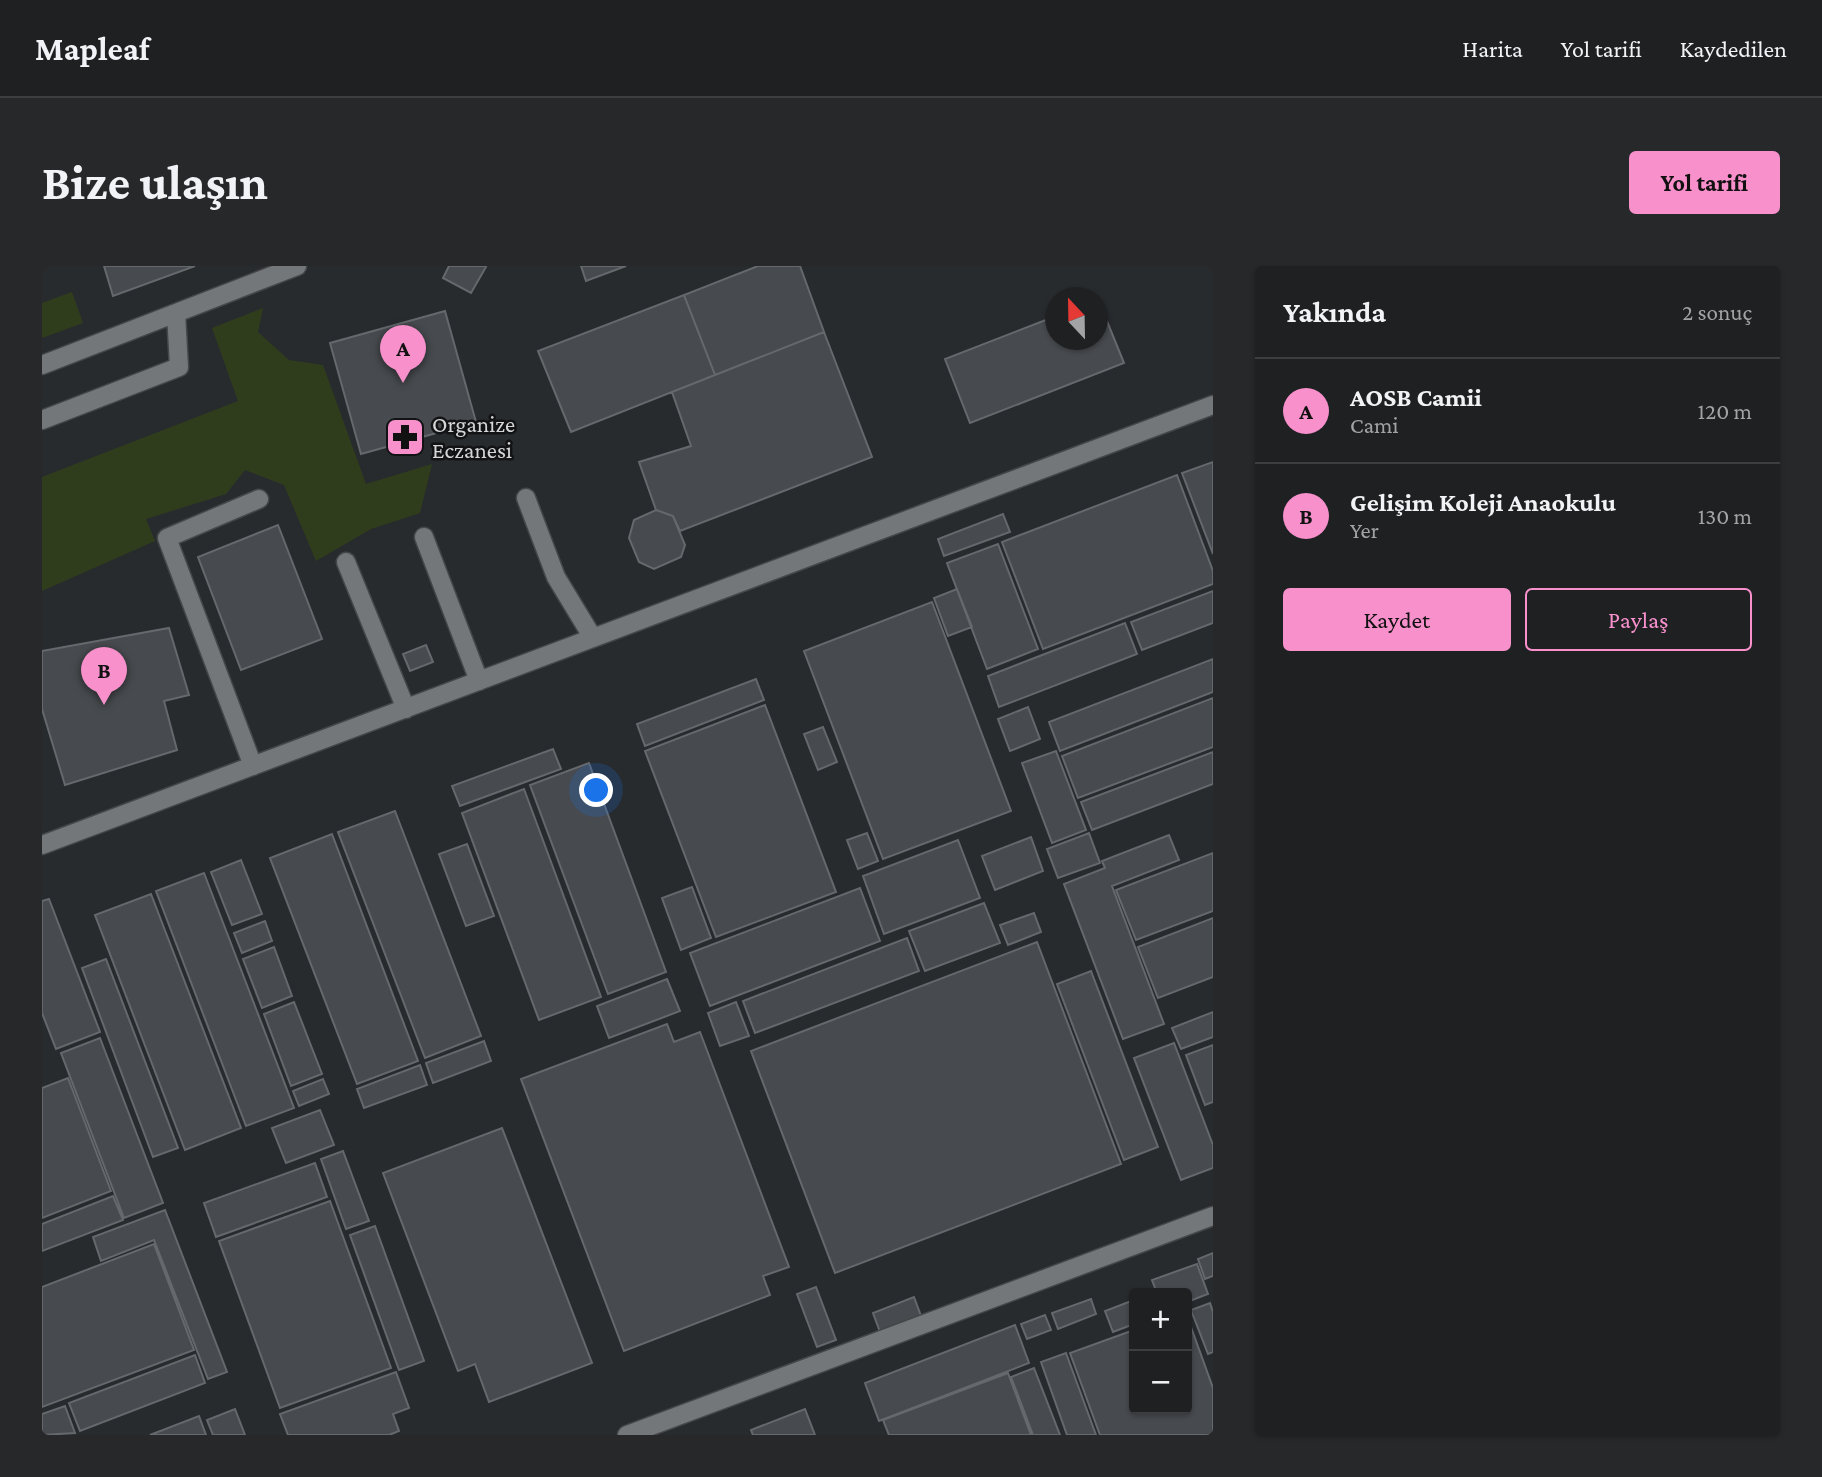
<!DOCTYPE html>
<html lang="tr">
<head>
<meta charset="utf-8">
<style>
	:root { --surface:#1e2022; --page:#26282a; --text:#f1f3f6; --muted:#a1a3a5; --line:#3c3e40; --accent:#f890cc }
	body { margin:0; font-family:"Crimson Pro",serif; background:var(--page); color:var(--text) }
	.controls { position:absolute; right:21px; bottom:21px; display:grid; overflow:hidden; border-radius:7px; box-shadow:0 2px 5px #0004 }
	.controls button { width:63px; height:63px; display:grid; place-items:center; padding:0; border:0; border-bottom:2px solid var(--line); background:var(--surface); color:var(--text); font:35px sans-serif }
	.compass { position:absolute; left:1003px; top:21px; width:63px; height:63px; border-radius:50%; background:var(--surface); box-shadow:0 2px 5px #0004; rotate:338deg }
	.you { position:absolute; left:555px; top:525px; width:24px; height:24px; margin:-18px; border:5px solid #fff; border-radius:50%; background:#1a73e8; box-shadow:0 0 0 10px #1a73e833 }
	.badge { display:grid; place-items:center; width:46px; height:46px; border-radius:50%; background:var(--accent); color:#111; font-size:23px; font-weight:700 }
	.pin { position:absolute; translate:-50% -58px; filter:drop-shadow(0 2px 4px #0008) }
	.pin::after { content:''; position:absolute; top:37px; width:24px; height:21px; background:inherit; clip-path:polygon(0 0,100% 0,50% 100%) }
	.list { margin:0; padding:0; list-style:none }
	h2 { display:flex; justify-content:space-between; align-items:center; height:91px; margin:0; padding:0 28px; font-size:30px }
	h2 small { font-size:23px; font-weight:400; color:var(--muted) }
	.list li { display:grid; grid-template-columns:46px 1fr auto; gap:21px; align-items:center; box-sizing:border-box; height:105px; padding:0 28px; border-top:2px solid var(--line) }
	.list b { display:block; font-size:26px; white-space:nowrap }
	.list p { margin:0; font-size:23px; white-space:nowrap; color:var(--muted) }
	.list em { font-size:23px; font-style:normal; color:var(--muted) }
	.actions { display:flex; gap:14px; padding:21px 28px }
	.actions a { flex:1; padding:16px 0; border:2px solid var(--accent); border-radius:7px; text-align:center; font-size:24px; color:var(--accent) }
	.actions .main { background:var(--accent); color:#111 }
	.map { position:relative; flex:none; width:1171px; height:1169px; overflow:hidden; border-radius:7px }
	header { display:flex; align-items:center; gap:42px; box-sizing:border-box; height:98px; padding:0 35px; background:var(--surface); border-bottom:2px solid var(--line) }
	header strong { font-size:33px }
	nav { display:flex; gap:38px; margin-inline-start:auto; font-size:24px }
	.intro { display:flex; align-items:center; justify-content:space-between; box-sizing:border-box; height:168px; padding:0 42px }
	h1 { margin:0; font-size:49px }
	.button { padding:18px 32px; border-radius:7px; background:var(--accent); color:#111; font-size:24px; font-weight:700 }
	main { display:flex; gap:42px; padding:0 42px }
	aside { flex:1; background:var(--surface); border-radius:7px; box-shadow:0 2px 5px #0004 }
	.map>svg:first-child { display:block }
	.green { fill:#2f3d1c }
	.building { fill:#474a4e; stroke:#65686c; stroke-width:2 }
	.lines { fill:none; stroke-linecap:round; stroke-linejoin:round }
	.minor-casing { stroke:#444648; stroke-width:21 }
	.minor { stroke:#73777a; stroke-width:18 }
	.labels { text-anchor:middle; stroke-width:5; stroke-linejoin:round; paint-order:stroke }
	.poi-label { font-size:23px; fill:#d4d6d8; stroke:#121314; text-anchor:start }
</style>
</head>
<body>
<header>
<strong>Mapleaf</strong>
<nav><a>Harita</a><a>Yol tarifi</a><a>Kaydedilen</a></nav>
</header>
<div class="intro"><h1>Bize ulaşın</h1><a class="button">Yol tarifi</a></div>
<main>
<div class="map">
<svg width="1171" height="1169" viewBox="0 0 1171 1169">
	<rect width="100%" height="100%" fill="#282b2e"/>
	<path class="green" d="M 30,26 L 41,57 L 0,72 L 0,37 Z
		M 221,42 L 216,66 L 247,94 L 281,99 L 324,218 L 390,198 L 378,247 L 329,263 L 274,295 L 242,219 L 203,204 L 184,228 L 104,253 L 113,275 L 0,325 L 0,211 L 196,135 L 170,62 Z"/>
	<path class="building" d="M 62,0 L 153,0 L 71,30 Z
		M 407,0 L 442,0 L 444,1 L 429,27 L 401,12 Z
		M 539,0 L 584,0 L 544,15 Z
		M 716,0 L 758,0 L 782,66 L 673,109 L 642,29 Z
		M 642,29 L 673,109 L 529,166 L 496,85 Z
		M 1056,33 L 1082,97 L 928,157 L 903,93 L 1014,50 L 1014,74 L 1056,74 Z
		M 403,45 L 434,156 L 319,188 L 288,77 Z
		M 782,66 L 830,191 L 638,265 L 631,250 L 614,244 L 597,196 L 649,180 L 630,126 Z
		M 1171,196 L 1171,288 L 1140,207 Z
		M 1135,209 L 1171,305 L 1171,318 L 1001,383 L 960,276 Z
		M 614,244 L 631,250 L 643,279 L 639,291 L 612,303 L 597,296 L 587,272 L 592,254 Z
		M 961,248 L 968,266 L 902,290 L 896,273 Z
		M 236,259 L 280,373 L 199,404 L 156,291 Z
		M 956,278 L 996,383 L 945,403 L 905,297 Z
		M 915,323 L 930,361 L 906,370 L 892,332 Z
		M 1171,325 L 1171,357 L 1100,384 L 1089,356 Z
		M 890,336 L 969,545 L 841,593 L 762,385 Z
		M 1083,357 L 1095,388 L 957,441 L 946,410 Z
		M 127,362 L 147,429 L 122,435 L 135,484 L 23,519 L 0,443 L 0,385 Z
		M 384,379 L 391,396 L 368,405 L 361,388 Z
		M 1171,393 L 1171,426 L 1018,485 L 1007,456 Z
		M 714,413 L 722,434 L 603,480 L 595,458 Z
		M 1171,432 L 1171,481 L 1036,532 L 1020,490 Z
		M 723,439 L 794,626 L 674,671 L 603,485 Z
		M 986,441 L 998,473 L 968,485 L 956,453 Z
		M 781,461 L 795,496 L 776,504 L 762,468 Z
		M 511,483 L 519,503 L 418,540 L 410,520 Z
		M 1014,485 L 1044,564 L 1010,577 L 980,497 Z
		M 1171,486 L 1171,518 L 1050,564 L 1039,536 Z
		M 547,497 L 624,706 L 566,728 L 488,519 Z
		M 482,523 L 559,731 L 497,754 L 420,547 Z
		M 353,545 L 439,770 L 383,792 L 296,566 Z
		M 825,567 L 836,595 L 816,603 L 805,574 Z
		M 1047,567 L 1058,597 L 1016,612 L 1005,583 Z
		M 290,568 L 376,795 L 315,818 L 228,592 Z
		M 1127,569 L 1137,594 L 1070,620 L 1122,758 L 1081,773 L 1022,618 L 1063,602 L 1060,595 Z
		M 989,571 L 1001,605 L 953,624 L 940,590 Z
		M 916,574 L 938,632 L 842,668 L 821,610 Z
		M 425,578 L 452,650 L 424,660 L 397,588 Z
		M 1171,587 L 1171,645 L 1094,674 L 1074,624 Z
		M 199,594 L 220,648 L 190,659 L 169,606 Z
		M 162,607 L 252,842 L 204,860 L 114,625 Z
		M 650,621 L 669,672 L 639,684 L 620,632 Z
		M 818,622 L 838,675 L 668,740 L 648,687 Z
		M 109,628 L 199,862 L 143,884 L 53,649 Z
		M 7,633 L 58,766 L 14,783 L 0,747 L 0,635 Z
		M 942,637 L 958,677 L 883,705 L 867,665 Z
		M 992,647 L 999,666 L 966,679 L 958,659 Z
		M 1171,652 L 1171,711 L 1116,732 L 1096,681 Z
		M 223,655 L 230,675 L 200,687 L 192,667 Z
		M 865,672 L 877,705 L 713,767 L 701,735 Z
		M 995,676 L 1079,898 L 793,1007 L 709,785 Z
		M 232,681 L 250,730 L 220,742 L 201,693 Z
		M 64,693 L 136,882 L 111,891 L 40,702 Z
		M 1049,705 L 1116,881 L 1082,894 L 1015,718 Z
		M 625,713 L 638,745 L 567,772 L 555,740 Z
		M 252,736 L 280,808 L 249,820 L 222,748 Z
		M 694,736 L 707,770 L 678,780 L 666,747 Z
		M 1171,746 L 1171,771 L 1139,783 L 1130,762 Z
		M 625,758 L 632,776 L 658,766 L 747,1001 L 721,1010 L 728,1029 L 582,1085 L 479,813 Z
		M 58,772 L 121,937 L 82,952 L 19,787 Z
		M 442,775 L 449,795 L 391,817 L 384,797 Z
		M 1132,777 L 1171,879 L 1171,902 L 1139,914 L 1092,792 Z
		M 1171,779 L 1171,836 L 1163,839 L 1144,789 Z
		M 378,799 L 385,819 L 322,842 L 315,823 Z
		M 26,812 L 69,925 L 0,952 L 0,822 Z
		M 281,813 L 287,828 L 257,840 L 251,825 Z
		M 278,844 L 292,879 L 244,897 L 230,862 Z
		M 460,862 L 550,1097 L 447,1136 L 433,1098 L 416,1105 L 341,907 Z
		M 301,885 L 327,955 L 304,963 L 279,893 Z
		M 273,897 L 285,931 L 174,971 L 162,937 Z
		M 71,930 L 81,954 L 0,985 L 0,958 Z
		M 288,935 L 349,1102 L 238,1142 L 177,975 Z
		M 123,944 L 185,1106 L 166,1113 L 112,974 L 59,995 L 51,971 Z
		M 333,960 L 382,1095 L 357,1104 L 308,969 Z
		M 112,978 L 152,1084 L 0,1141 L 0,1021 Z
		M 1171,987 L 1171,1010 L 1163,1013 L 1156,993 Z
		M 1155,998 L 1166,1028 L 1145,1036 L 1145,1027 L 1115,1027 L 1110,1014 Z
		M 774,1021 L 794,1074 L 775,1081 L 755,1028 Z
		M 872,1031 L 879,1050 L 838,1066 L 831,1047 Z
		M 1049,1033 L 1054,1048 L 1016,1063 L 1010,1047 Z
		M 1092,1034 L 1092,1058 L 1071,1066 L 1063,1045 Z
		M 1168,1037 L 1171,1046 L 1171,1086 L 1166,1088 L 1149,1044 Z
		M 1003,1049 L 1009,1064 L 985,1073 L 979,1058 Z
		M 1145,1050 L 1171,1122 L 1171,1169 L 1058,1169 L 1028,1087 L 1092,1064 L 1092,1143 L 1145,1143 Z
		M 973,1059 L 987,1097 L 837,1155 L 823,1117 Z
		M 1024,1087 L 1054,1169 L 1025,1169 L 999,1096 Z
		M 153,1089 L 163,1117 L 38,1165 L 27,1137 Z
		M 992,1102 L 1018,1169 L 991,1169 L 969,1111 Z
		M 354,1106 L 367,1142 L 351,1148 L 357,1165 L 347,1169 L 246,1169 L 238,1148 Z
		M 966,1107 L 989,1169 L 847,1169 L 841,1154 Z
		M 23,1140 L 33,1167 L 0,1169 L 0,1148 Z
		M 193,1143 L 203,1169 L 171,1169 L 165,1154 Z
		M 763,1143 L 773,1169 L 711,1169 L 709,1164 Z
		M 157,1150 L 164,1169 L 108,1169 Z"/>
	<g class="lines">
		<defs>
			<path id="minor" d="M 0,99 L 255,0
				M 0,154 L 137,101 L 134,47
				M 484,232 L 514,311 L 551,372
				M 382,271 L 437,415
				M 304,296 L 364,443
				M 211,500 L 125,272 L 217,233
				M 0,579 L 1171,139
				M 585,1169 L 1171,950"/>
		</defs>
		<use href="#minor" class="minor-casing"/>
		<use href="#minor" class="minor"/>
	</g>
	<defs>
		<symbol id="pharmacy-square" viewBox="-11 -11 22 22"><rect x="-9" y="-9" width="18" height="18" rx="4" fill="#f890cc" stroke="#121314"/><path d="M-2-6h4v4h4v4h-4v4h-4v-4h-4v-4h4Z" fill="#111"/></symbol>
	</defs>
	<g fill-rule="evenodd">
		<use href="#pharmacy-square" x="341" y="149" width="44" height="44"/>
	</g>
	<g class="labels">
		<g class="poi-label">
			<text x="390" y="166">Organize<tspan x="390" dy="26">Eczanesi</tspan></text>
		</g>
	</g>
</svg>
<div class="controls">
<button>+</button>
<button>−</button>
</div>
<svg class="compass" viewBox="-18 -18 36 36"><path d="M0-13l5 13h-10z" fill="#e53935"/><path d="M0 13l5-13h-10z" fill="#a1a3a5"/></svg>
<div class="you"></div>
<div class="pin badge" style="left:361px;top:117px">A</div>
<div class="pin badge" style="left:62px;top:439px">B</div>
</div>
<aside>
<h2>Yakında<small>2 sonuç</small></h2>
<ul class="list">
<li><span class="badge">A</span><div><b>AOSB Camii</b><p>Cami</p></div><em>120 m</em></li>
<li><span class="badge">B</span><div><b>Gelişim Koleji Anaokulu</b><p>Yer</p></div><em>130 m</em></li>
</ul>
<div class="actions"><a class="main">Kaydet</a><a>Paylaş</a></div>
</aside>
</main>
</body>
</html>
